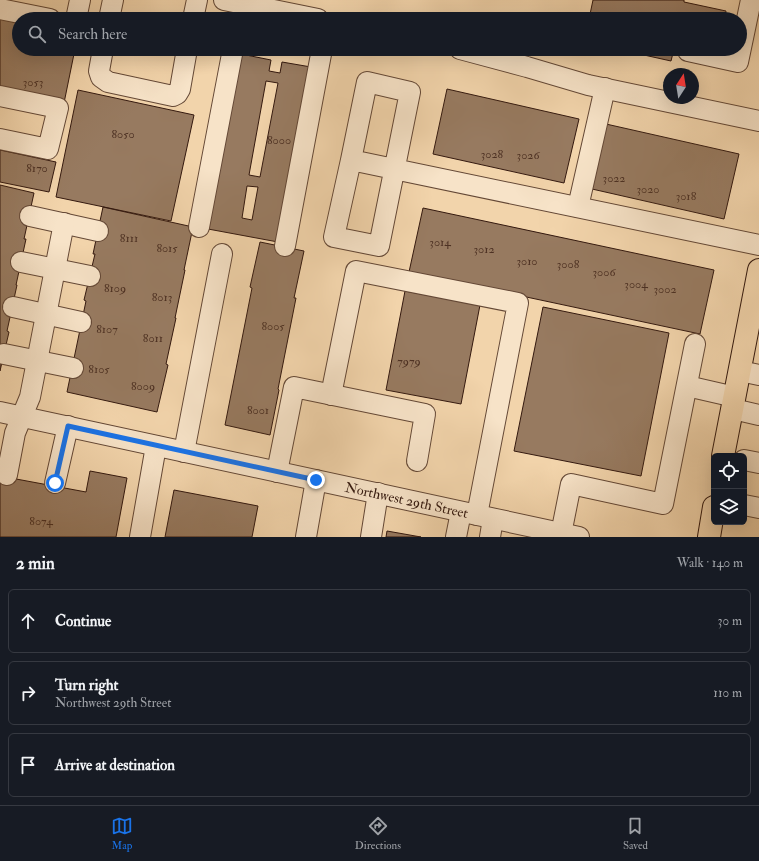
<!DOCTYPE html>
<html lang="en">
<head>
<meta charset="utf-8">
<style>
	:root { --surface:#171b24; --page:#20242c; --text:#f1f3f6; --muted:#9ea1a6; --line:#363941; --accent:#1a73e8 }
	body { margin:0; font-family:"IM FELL Double Pica",serif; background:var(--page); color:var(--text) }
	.controls { position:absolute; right:12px; bottom:12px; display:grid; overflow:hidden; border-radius:6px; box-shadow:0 4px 16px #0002 }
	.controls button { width:36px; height:36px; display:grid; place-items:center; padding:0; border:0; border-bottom:1px solid var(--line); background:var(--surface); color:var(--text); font:20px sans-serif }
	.compass { position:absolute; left:663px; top:68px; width:36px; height:36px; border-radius:50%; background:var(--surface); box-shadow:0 4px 16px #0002; rotate:12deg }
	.stop { position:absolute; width:12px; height:12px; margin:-9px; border:3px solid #1a73e8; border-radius:50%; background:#fff }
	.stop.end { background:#1a73e8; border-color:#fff; box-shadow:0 1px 4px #0008 }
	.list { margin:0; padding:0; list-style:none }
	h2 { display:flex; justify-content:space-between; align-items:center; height:52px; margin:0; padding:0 16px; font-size:17px }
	h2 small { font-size:13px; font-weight:400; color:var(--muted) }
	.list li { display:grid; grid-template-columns:26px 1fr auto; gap:12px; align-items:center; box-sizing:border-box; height:64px; margin:0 8px 8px; padding:0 8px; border:1px solid var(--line); border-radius:6px }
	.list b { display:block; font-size:15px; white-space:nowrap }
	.list p { margin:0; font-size:13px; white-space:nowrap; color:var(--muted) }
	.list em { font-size:13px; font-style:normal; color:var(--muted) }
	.icon { flex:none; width:22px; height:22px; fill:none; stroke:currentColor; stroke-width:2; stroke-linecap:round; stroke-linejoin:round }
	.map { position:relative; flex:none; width:759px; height:537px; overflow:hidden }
	.search { position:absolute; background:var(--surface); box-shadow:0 4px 16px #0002; left:12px; right:12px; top:12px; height:44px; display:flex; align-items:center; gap:10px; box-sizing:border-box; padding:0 14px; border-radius:22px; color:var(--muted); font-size:15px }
	.sheet { height:268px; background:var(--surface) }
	nav { display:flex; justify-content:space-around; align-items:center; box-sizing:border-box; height:56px; border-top:1px solid var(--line); background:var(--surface); font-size:11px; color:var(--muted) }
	nav a { display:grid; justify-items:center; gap:2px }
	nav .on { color:var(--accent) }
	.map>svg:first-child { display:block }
	.building { fill:#977a60; stroke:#34190f; fill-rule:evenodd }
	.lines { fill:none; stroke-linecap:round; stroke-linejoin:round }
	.minor-casing { stroke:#644836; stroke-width:22 }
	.major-casing { stroke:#34190f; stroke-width:24 }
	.minor { stroke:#f7e3c8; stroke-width:20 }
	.major { stroke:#f2d4ab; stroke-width:22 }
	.route { stroke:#1a73e8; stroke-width:5 }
	.labels { text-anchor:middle; stroke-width:4; stroke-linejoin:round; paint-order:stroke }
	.number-label { font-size:12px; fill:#4d3123 }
	.street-label { font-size:14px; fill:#34190f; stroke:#f7e3c8 }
</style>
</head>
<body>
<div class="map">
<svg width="759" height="537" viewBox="0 0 759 537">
	<rect width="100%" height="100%" fill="#f2d4ab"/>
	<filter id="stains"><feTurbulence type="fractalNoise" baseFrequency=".005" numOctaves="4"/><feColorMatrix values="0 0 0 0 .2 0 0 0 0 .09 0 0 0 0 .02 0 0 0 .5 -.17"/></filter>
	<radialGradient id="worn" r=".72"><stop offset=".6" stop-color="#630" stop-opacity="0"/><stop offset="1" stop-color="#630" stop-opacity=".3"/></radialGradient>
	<path class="building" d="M 593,0 L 684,0 L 684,2 L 726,11 L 725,19 L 589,19 Z
		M 0,19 L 19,23 L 19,49 L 75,49 L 64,103 L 0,90 Z
		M 617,49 L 674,49 L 671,61 Z
		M 241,54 L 271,60 L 269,71 L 280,73 L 282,62 L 311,67 L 278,242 L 208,229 ZM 266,81 L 278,83 L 260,177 L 249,175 ZM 247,186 L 258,187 L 252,220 L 242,218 Z
		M 447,89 L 579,119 L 564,183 L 433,154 Z
		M 78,90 L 194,115 L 171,221 L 56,197 Z
		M 606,124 L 739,154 L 724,219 L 592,189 Z
		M 0,150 L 56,162 L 49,192 L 0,182 Z
		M 0,185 L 34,193 L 24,239 L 26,239 L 16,285 L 17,285 L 7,331 L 9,332 L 0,371 Z
		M 103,207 L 193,227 L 184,270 L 185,270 L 175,318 L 176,318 L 166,364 L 168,365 L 157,412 L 67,392 L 86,301 L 84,300 L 95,254 L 93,254 Z
		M 423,208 L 714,270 L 700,334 L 409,272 Z
		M 260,242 L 304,251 L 294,298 L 296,298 L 278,389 L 279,390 L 270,435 L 225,425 L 252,288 L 250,287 Z
		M 405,291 L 480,305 L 461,404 L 386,390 Z
		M 543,307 L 669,333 L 641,476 L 514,451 Z
		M 90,471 L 127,478 L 116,537 L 0,537 L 0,476 L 86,492 Z
		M 174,490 L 258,506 L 252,537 L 165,537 Z
		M 387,531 L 421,537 L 386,537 Z"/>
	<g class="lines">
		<defs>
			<g id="minor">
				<path d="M 224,0 L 318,19"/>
				<path d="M 0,9 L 50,19"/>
				<path d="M 76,19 L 80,0"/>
				<path d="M 109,19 L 113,0"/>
				<path d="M 193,19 L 197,0"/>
				<path d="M 103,49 L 99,71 L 101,77 L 108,82 L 173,96 L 177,94 L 180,89 L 187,49"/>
				<path d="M 460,49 L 527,67 L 588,85 L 759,121"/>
				<path d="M 688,51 L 738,62 L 751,0"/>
				<path d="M 0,96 L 58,108 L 48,149 L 0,139"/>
				<path d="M 351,160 L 334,237 L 379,246 L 410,92 L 367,82 L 351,160 L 394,169 L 759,245"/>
				<path d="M 578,207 L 605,88"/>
				<path d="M 30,216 L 98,231"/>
				<path d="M 199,227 L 233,49"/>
				<path d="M 285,246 L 322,49"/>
				<path d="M 21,262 L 90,276"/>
				<path d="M 13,307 L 81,322"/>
				<path d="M 4,354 L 73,368"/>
				<path d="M 740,371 L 759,375"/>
				<path d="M 687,386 L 735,397"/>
				<path d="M 331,395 L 356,271 L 518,303 L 477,515"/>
				<path d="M 733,409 L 759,415"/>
				<path id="s1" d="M 0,412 L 579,537"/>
				<path d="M 184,452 L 222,254"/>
				<path d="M 744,460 L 759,463"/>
				<path d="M 277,472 L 294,387 L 425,414 L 417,461"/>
				<path d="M 7,475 L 15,433 L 30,397 L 64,223"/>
				<path d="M 55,483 L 68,426"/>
				<path d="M 744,505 L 759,508"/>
				<path d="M 561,534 L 571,484 L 663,504 L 695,344"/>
				<path d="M 140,537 L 156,446"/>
				<path d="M 306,537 L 316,480"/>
				<path d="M 371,537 L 378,493"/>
				<path d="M 456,537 L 461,512"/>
				<path d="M 490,537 L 493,519"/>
			</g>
			<path id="major" d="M 723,456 L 759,270
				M 709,537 L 714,507"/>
		</defs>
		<use href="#minor" class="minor-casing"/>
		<use href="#major" class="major-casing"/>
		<use href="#minor" class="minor"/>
		<use href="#major" class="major"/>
	</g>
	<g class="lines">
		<path class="route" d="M 55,483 L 68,426 L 316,480"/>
	</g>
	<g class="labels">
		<g class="number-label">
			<text x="33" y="86">3053</text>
			<text x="123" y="138">8050</text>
			<text x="279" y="144">8000</text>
			<text x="492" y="158">3028</text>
			<text x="528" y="159">3026</text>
			<text x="37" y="172">8170</text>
			<text x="614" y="182">3022</text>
			<text x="648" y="193">3020</text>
			<text x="686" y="200">3018</text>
			<text x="129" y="242">8111</text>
			<text x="440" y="246">3014</text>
			<text x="167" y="252">8015</text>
			<text x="484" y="253">3012</text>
			<text x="527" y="265">3010</text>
			<text x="568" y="268">3008</text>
			<text x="604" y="276">3006</text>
			<text x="636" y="288">3004</text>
			<text x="115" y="292">8109</text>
			<text x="665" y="293">3002</text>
			<text x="162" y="301">8013</text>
			<text x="273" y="330">8005</text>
			<text x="107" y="333">8107</text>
			<text x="153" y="342">8011</text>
			<text x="409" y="365">7979</text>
			<text x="99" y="373">8105</text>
			<text x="143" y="390">8009</text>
			<text x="258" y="414">8001</text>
			<text x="41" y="525">8074</text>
		</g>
		<g class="street-label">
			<text dy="5" stroke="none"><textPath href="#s1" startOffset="416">Northwest 29th Street</textPath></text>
		</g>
	</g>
	<rect width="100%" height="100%" filter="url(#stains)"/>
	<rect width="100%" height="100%" fill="url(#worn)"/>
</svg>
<div class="controls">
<button><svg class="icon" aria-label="locate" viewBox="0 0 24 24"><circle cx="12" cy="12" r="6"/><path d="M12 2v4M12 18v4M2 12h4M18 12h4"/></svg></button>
<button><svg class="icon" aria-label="layers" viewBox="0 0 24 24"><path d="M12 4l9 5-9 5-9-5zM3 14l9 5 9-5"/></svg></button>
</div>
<svg class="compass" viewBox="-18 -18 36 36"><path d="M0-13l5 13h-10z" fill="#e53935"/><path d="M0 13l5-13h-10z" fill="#9ea1a6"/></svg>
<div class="stop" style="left:55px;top:483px"></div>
<div class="stop end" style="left:316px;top:480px"></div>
<div class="search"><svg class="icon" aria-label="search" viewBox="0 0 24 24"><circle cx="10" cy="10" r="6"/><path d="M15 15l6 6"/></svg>Search here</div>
</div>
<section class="sheet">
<h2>2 min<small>Walk · 140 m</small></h2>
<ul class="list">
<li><svg class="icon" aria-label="ahead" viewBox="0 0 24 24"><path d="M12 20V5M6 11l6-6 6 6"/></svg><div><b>Continue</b></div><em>30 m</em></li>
<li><svg class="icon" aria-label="right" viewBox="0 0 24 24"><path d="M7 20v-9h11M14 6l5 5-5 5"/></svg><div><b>Turn right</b><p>Northwest 29th Street</p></div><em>110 m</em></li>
<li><svg class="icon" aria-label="arrive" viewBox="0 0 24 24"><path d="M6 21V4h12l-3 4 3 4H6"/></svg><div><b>Arrive at destination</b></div></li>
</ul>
</section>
<nav>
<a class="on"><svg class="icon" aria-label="map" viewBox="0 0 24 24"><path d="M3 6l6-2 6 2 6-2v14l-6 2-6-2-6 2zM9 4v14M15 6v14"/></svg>Map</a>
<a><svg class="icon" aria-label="directions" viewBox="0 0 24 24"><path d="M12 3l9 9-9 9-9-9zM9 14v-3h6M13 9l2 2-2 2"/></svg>Directions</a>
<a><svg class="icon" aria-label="saved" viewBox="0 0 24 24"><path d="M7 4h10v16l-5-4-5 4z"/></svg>Saved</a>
</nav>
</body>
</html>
